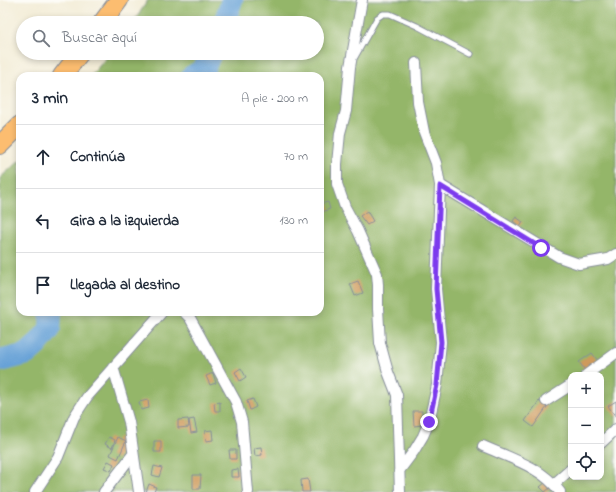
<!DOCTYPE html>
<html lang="es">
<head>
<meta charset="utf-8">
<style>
	:root { --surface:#fff; --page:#f6f6f7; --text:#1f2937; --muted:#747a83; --line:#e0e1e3 }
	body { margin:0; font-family:"Indie Flower",sans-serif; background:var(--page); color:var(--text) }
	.controls { position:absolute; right:12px; bottom:12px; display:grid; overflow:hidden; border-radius:8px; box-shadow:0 2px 6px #0003 }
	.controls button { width:36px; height:36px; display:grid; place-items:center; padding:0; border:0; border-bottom:1px solid var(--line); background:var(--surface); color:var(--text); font:20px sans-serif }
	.stop { position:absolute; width:12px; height:12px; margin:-9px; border:3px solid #7c3aed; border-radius:50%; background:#fff }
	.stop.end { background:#7c3aed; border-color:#fff; box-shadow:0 1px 4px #0008 }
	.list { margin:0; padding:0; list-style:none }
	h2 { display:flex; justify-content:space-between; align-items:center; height:52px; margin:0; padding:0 16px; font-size:17px }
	h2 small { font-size:13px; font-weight:400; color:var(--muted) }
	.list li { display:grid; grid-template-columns:26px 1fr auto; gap:12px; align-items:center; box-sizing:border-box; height:64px; padding:0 16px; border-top:1px solid var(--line) }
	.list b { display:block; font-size:15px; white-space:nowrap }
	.list em { font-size:13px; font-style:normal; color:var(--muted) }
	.icon { flex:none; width:22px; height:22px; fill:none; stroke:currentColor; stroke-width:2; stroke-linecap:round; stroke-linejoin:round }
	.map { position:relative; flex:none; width:616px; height:492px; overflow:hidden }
	.search { position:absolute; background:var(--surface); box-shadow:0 2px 6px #0003; left:16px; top:16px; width:308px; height:44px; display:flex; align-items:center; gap:10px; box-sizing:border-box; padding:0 14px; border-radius:22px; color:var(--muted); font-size:15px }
	.panel { position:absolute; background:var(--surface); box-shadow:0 2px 6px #0003; left:16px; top:72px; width:308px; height:244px; border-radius:12px }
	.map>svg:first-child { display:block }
	.forest { fill:#94b669; stroke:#587264; fill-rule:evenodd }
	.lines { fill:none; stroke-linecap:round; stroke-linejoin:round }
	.river { stroke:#68a2d7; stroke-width:22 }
	.building { fill:#ce9a5b }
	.lane-casing { stroke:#878e9a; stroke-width:7 }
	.street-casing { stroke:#878e9a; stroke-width:12 }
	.highway-casing { stroke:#878e9a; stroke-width:20 }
	.lane { stroke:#fff; stroke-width:5 }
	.street { stroke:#fff; stroke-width:10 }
	.highway { stroke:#fcbd6f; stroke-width:18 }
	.route { stroke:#7c3aed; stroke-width:5 }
</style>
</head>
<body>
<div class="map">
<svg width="616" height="492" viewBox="0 0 616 492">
	<rect width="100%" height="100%" fill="#fdfcf7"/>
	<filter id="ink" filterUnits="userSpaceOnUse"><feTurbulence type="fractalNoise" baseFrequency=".025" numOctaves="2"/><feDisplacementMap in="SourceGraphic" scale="8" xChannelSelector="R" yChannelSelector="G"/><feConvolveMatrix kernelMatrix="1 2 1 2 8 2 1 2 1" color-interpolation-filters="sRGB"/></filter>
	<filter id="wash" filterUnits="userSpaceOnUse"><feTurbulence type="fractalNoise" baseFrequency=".012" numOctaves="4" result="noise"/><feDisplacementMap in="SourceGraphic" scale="16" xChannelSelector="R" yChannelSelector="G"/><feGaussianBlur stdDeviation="0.9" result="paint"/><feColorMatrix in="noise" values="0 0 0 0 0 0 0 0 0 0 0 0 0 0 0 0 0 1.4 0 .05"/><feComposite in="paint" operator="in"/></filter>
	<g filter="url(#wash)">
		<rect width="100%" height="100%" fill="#f3ecd6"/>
		<path class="forest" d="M 148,0 L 616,0 L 616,492 L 0,492 L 0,178 L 20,160 L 20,312 L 320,312 L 320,76 L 91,76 L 110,53 L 317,53 L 317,23 L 133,23 ZM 571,375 L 601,375 L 601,477 L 571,477 Z"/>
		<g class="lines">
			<path class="river" d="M 224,23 L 232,0
				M 192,76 L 204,69 L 211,53
				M 0,361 L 27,354 L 37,345 L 50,329 L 51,312"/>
		</g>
		<g id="blocks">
			<path class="building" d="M 328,202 L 330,209 L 322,212 L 320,204 Z
				M 367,211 L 373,221 L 367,225 L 360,216 Z
				M 516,217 L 523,222 L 520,227 L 513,221 Z
				M 358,281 L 363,293 L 355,296 L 350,284 Z
				M 592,353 L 598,361 L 585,370 L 579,362 Z
				M 241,368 L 246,377 L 240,381 L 235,372 Z
				M 213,373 L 216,383 L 210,385 L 206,376 Z
				M 253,399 L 256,407 L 250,410 L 247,401 Z
				M 148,400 L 149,408 L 141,410 L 139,402 Z
				M 539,401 L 547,407 L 533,427 L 525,421 Z
				M 616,401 L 616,417 L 608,406 Z
				M 220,402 L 220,411 L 215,411 L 214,403 Z
				M 413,411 L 422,411 L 422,425 L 414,426 Z
				M 188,419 L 189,427 L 178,428 L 178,420 Z
				M 194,419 L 197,432 L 191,433 L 189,420 Z
				M 212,430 L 213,440 L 206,441 L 205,431 Z
				M 109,437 L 115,440 L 112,448 L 105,444 Z
				M 118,437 L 126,441 L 118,459 L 110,455 Z
				M 154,441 L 161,441 L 161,452 L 154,452 Z
				M 261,447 L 262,455 L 255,456 L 254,448 Z
				M 229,450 L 236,450 L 236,459 L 230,459 Z
				M 108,461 L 114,464 L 111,471 L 104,468 Z
				M 154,466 L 162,468 L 159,477 L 152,475 Z
				M 238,469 L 239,477 L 231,477 L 231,470 Z
				M 193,475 L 201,475 L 200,489 L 193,489 Z
				M 308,479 L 310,492 L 302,492 L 301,480 Z
				M 546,482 L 551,487 L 545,492 L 540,487 Z
				M 149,484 L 156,487 L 154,492 L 146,492 Z"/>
		</g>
	</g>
	<g filter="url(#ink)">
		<use href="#blocks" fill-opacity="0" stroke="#878e9a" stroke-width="1"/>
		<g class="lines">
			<defs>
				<path id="lane" d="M 355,57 L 377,18 L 383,14 L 390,14 L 417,26 L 470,54"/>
				<path id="street" d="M 362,0 L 350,67 L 346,111 L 340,133 L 337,164 L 337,184 L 345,207 L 358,231 L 377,274 L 378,285 L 378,309 L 380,343 L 388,372 L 397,395 L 400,492
					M 440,185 L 559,257 L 579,264 L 608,259 L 616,254
					M 184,312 L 190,318 L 236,402 L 242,422 L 248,492
					M 113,367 L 129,422 L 139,492
					M 586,375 L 616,353
					M 546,401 L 571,385
					M 601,443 L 616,429
					M 483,446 C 510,458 542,467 560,492
					M 399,471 L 414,451 L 423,436 L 429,422 L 437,385 L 441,342 L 436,289 L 440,185 L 436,163 L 424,132 L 418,102 L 416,63
					M 554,484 L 571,469
					M 35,492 L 58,457 L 74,417 L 87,397 L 162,312
					M 104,492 L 133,454"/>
				<path id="highway" d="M 102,23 L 119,0
					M 62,76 L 80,53
					M 0,145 L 20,125"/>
			</defs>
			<use href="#lane" class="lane-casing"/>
			<use href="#street" class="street-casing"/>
			<use href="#highway" class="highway-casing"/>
			<use href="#lane" class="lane"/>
			<use href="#street" class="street"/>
			<use href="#highway" class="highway"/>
		</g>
	</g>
	<g class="lines" filter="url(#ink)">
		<path class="route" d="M 429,422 L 437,385 L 441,342 L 436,289 L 440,186 L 541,248"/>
	</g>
</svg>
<div class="controls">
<button>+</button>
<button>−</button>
<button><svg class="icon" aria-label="locate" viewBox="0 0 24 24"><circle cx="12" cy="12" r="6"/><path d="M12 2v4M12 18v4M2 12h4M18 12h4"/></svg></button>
</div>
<div class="stop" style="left:541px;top:248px"></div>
<div class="stop end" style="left:429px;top:422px"></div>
<div class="search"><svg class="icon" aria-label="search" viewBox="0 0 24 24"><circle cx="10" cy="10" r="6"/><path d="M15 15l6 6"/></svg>Buscar aquí</div>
<section class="panel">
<h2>3 min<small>A pie · 200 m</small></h2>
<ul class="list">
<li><svg class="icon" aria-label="ahead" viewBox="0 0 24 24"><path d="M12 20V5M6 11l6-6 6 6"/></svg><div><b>Continúa</b></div><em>70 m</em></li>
<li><svg class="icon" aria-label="left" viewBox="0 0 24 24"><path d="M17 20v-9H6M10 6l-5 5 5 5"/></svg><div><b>Gira a la izquierda</b></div><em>130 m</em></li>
<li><svg class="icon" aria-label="arrive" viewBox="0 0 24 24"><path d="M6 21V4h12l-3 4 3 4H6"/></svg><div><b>Llegada al destino</b></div></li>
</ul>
</section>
</div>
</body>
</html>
